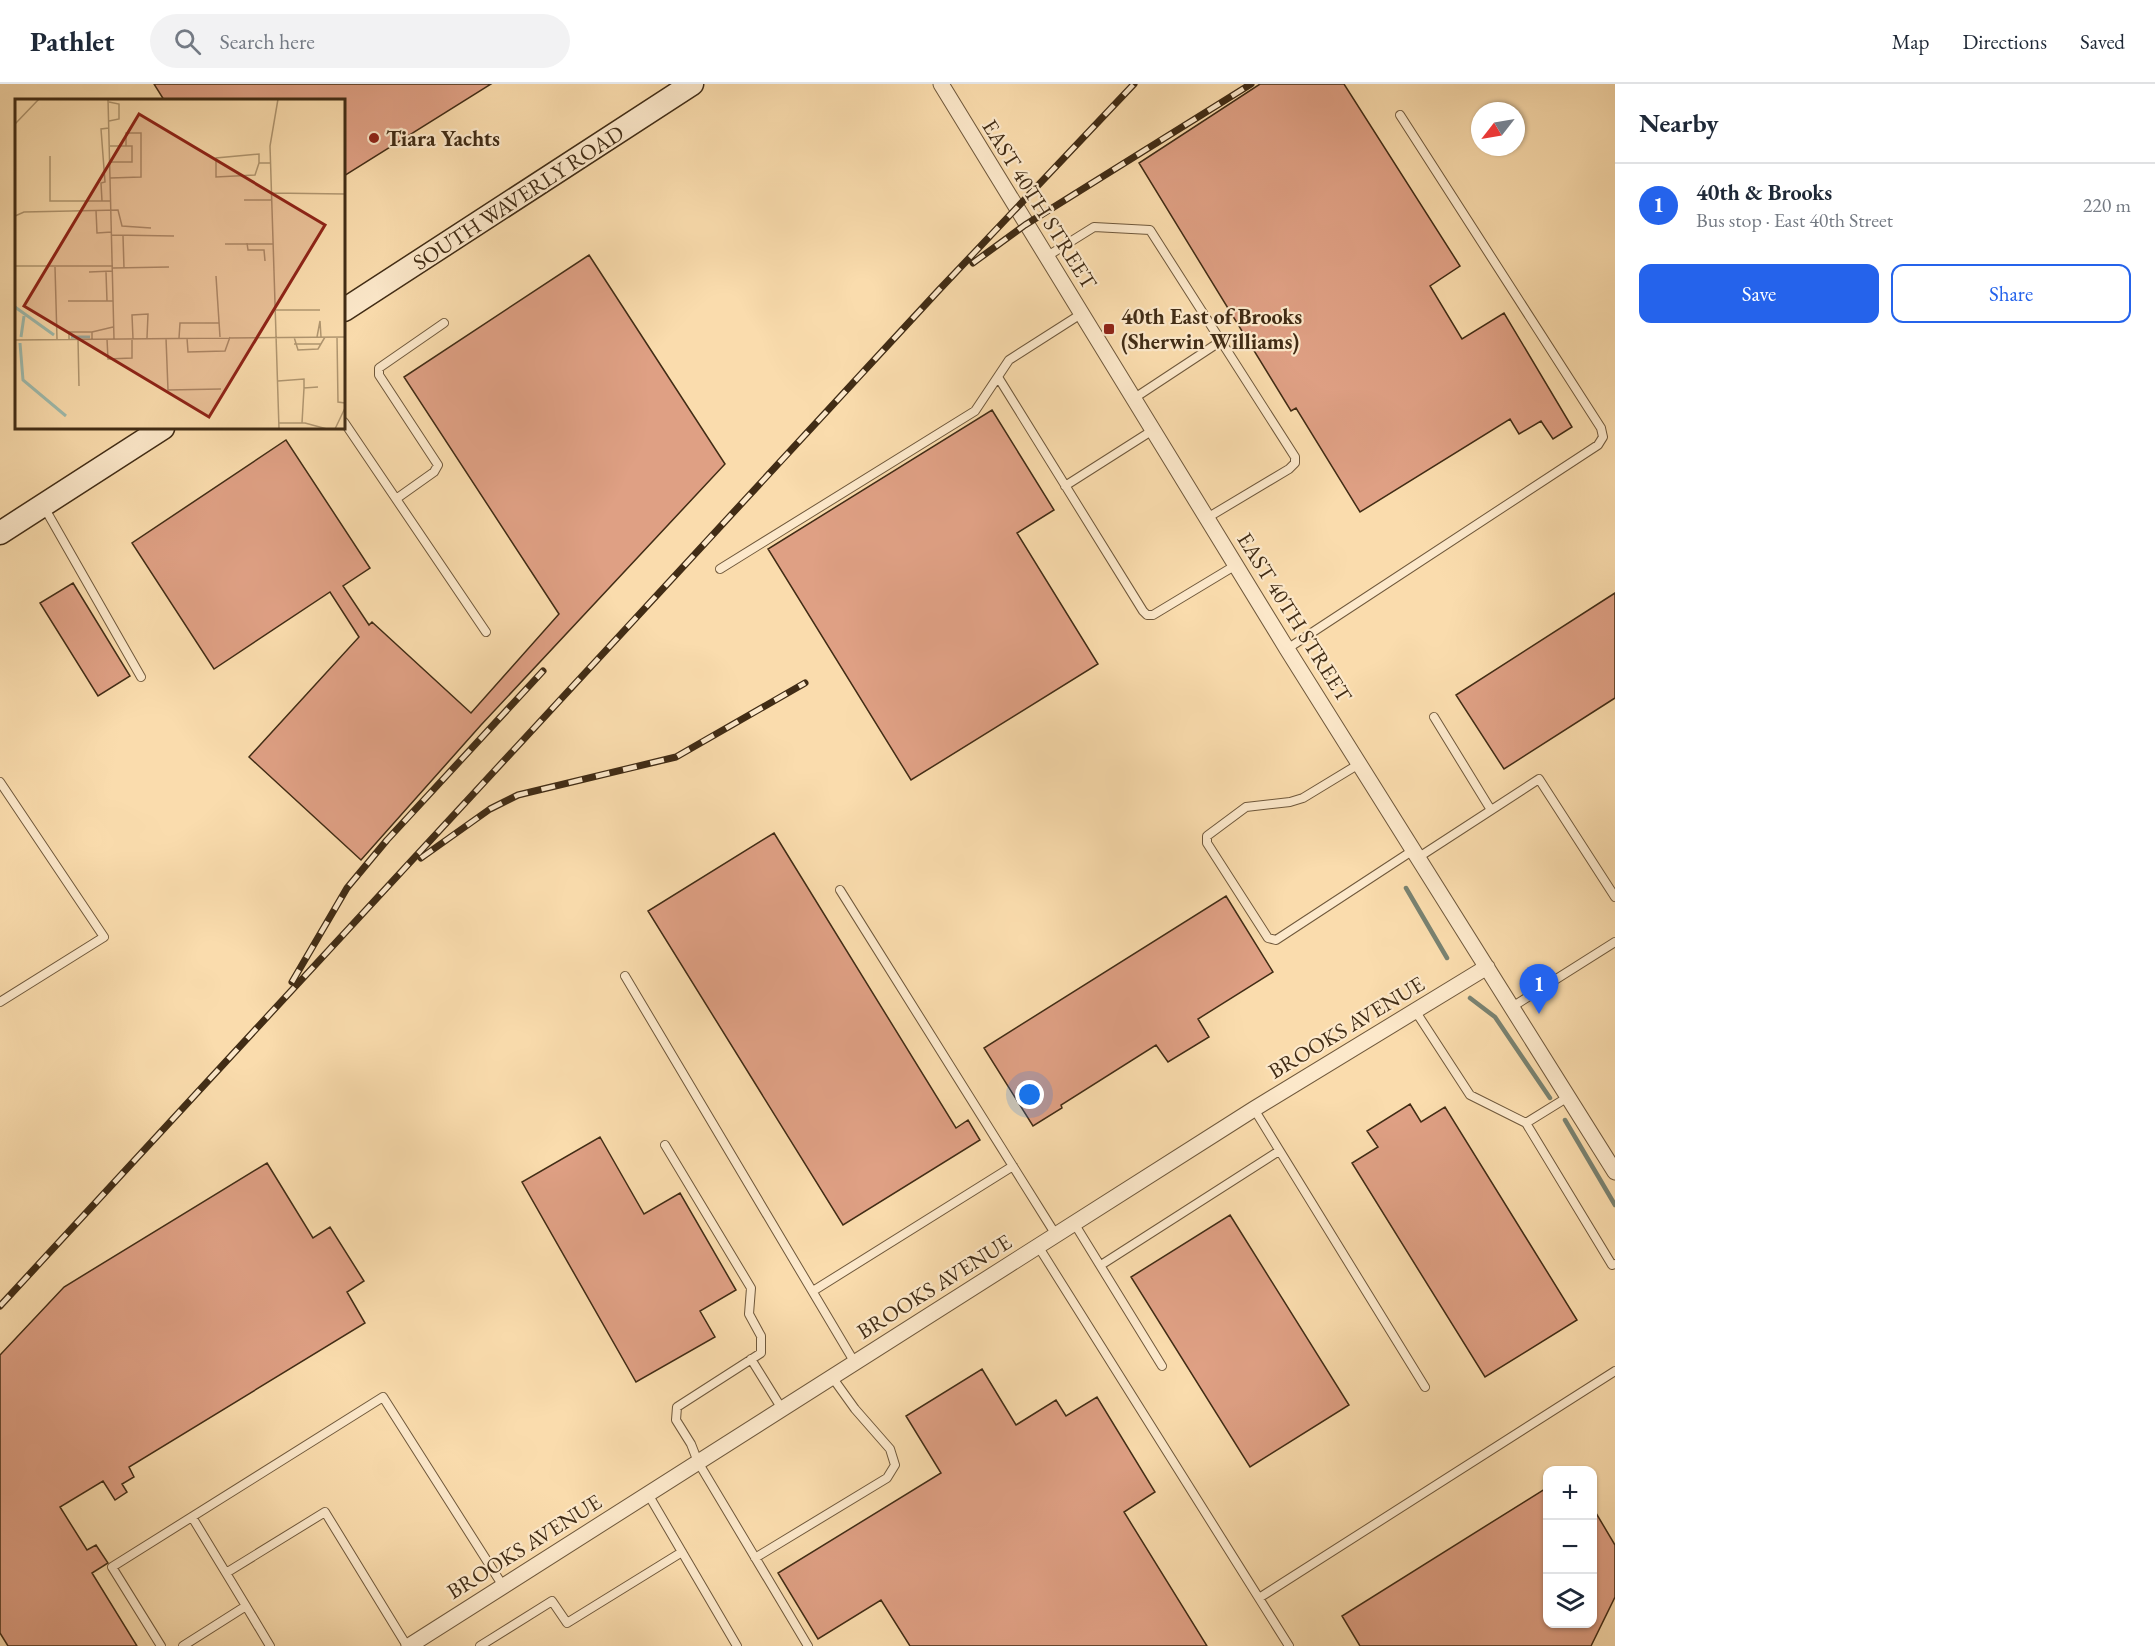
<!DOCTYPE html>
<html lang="en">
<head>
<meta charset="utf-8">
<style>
	:root { --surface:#fff; --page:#f2f2f3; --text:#1f2937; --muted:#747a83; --line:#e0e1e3; --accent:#2563eb }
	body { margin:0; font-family:"EB Garamond",serif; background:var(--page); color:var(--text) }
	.controls { position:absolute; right:18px; bottom:18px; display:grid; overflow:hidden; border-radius:12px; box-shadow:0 2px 4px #0004 }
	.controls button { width:54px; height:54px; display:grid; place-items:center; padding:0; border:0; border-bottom:2px solid var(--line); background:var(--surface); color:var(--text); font:30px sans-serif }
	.compass { position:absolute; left:1471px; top:18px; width:54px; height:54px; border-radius:50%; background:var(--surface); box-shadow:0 2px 4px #0004; rotate:239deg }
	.you { position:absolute; left:1030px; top:1011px; width:21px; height:21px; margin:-15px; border:4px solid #fff; border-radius:50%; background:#1a73e8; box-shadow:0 0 0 9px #1a73e833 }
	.badge { display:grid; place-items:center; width:39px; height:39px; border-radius:50%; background:var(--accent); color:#fff; font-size:20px; font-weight:700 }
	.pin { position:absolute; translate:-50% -50px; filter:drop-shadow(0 2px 3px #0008) }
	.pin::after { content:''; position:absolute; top:32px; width:21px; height:18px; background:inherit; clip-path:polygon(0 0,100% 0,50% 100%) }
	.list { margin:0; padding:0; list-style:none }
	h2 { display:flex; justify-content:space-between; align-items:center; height:78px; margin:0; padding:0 24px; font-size:26px }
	h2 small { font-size:20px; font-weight:400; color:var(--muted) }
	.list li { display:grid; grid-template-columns:39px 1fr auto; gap:18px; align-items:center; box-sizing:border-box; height:84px; padding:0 24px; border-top:2px solid var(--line) }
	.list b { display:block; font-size:22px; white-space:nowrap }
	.list p { margin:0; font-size:20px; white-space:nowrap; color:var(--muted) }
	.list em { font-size:20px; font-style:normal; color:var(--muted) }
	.actions { display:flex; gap:12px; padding:18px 24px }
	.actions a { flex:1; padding:14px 0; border:2px solid var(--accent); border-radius:12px; text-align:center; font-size:21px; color:var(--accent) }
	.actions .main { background:var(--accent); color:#fff }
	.icon { flex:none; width:33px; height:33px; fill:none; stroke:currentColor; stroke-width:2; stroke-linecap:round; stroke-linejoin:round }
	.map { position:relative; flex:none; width:1615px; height:1562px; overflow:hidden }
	header { display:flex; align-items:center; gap:36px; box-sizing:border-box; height:84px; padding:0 30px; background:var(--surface); border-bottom:2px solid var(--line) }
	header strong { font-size:28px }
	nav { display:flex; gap:33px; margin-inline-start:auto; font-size:21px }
	.search { width:420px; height:54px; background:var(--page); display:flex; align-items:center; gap:15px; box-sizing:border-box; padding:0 21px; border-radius:33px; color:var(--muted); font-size:22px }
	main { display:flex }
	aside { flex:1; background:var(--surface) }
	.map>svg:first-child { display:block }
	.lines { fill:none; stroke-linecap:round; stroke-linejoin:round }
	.stream { stroke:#798271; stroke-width:4.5 }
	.building { fill:#dfa084; stroke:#412c15; stroke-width:1.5 }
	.service-casing { stroke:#6f583b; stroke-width:10 }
	.minor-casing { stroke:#6f583b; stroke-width:17 }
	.secondary-casing { stroke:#412c15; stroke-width:25 }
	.service { stroke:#fce8ca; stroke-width:8 }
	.minor { stroke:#fce8ca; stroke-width:15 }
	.secondary { stroke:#fce8ca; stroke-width:22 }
	.rail-casing { stroke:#412c15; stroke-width:7 }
	.rail { stroke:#fce8ca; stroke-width:4.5; stroke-dasharray:14; stroke-linecap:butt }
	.poi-dot { fill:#8f2418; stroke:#fce8ca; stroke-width:2 }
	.labels { text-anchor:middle; stroke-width:4.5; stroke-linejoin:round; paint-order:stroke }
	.poi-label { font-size:22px; font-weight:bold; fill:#412c15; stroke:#fce8ca; text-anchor:start }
	.street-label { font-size:22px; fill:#412c15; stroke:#fce8ca }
	.inset-river { fill:none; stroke:#9ebbae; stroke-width:3 }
	.inset-road { fill:none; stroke:#b09670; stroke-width:1.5 }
	.view { fill:#8f2418; fill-opacity:0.15; stroke:#8f2418; stroke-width:3 }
	.inset-edge { fill:none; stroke:#412c15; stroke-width:3 }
</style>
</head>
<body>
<header>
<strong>Pathlet</strong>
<div class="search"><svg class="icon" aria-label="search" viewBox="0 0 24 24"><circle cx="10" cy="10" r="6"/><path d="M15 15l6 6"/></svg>Search here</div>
<nav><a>Map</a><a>Directions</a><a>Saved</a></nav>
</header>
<main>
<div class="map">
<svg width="1615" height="1562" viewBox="0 0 1615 1562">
	<rect width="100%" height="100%" fill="#fadcad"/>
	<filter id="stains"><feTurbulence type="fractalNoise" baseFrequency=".00333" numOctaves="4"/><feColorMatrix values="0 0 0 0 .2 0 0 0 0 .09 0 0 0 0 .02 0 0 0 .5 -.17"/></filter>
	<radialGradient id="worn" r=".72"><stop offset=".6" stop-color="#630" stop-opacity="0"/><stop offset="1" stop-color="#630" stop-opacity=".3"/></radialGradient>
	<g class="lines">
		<path class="stream" d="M 1406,804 L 1447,874
			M 1470,914 L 1495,933 L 1550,1014
			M 1565,1036 L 1615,1121"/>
	</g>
	<path class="building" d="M 154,0 L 491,0 L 344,92 L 344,16 L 164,16 Z
		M 1260,0 L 1344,0 L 1460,182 L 1430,202 L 1462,255 L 1504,229 L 1572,343 L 1553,355 L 1541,337 L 1519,350 L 1510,335 L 1360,428 L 1296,324 L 1291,327 L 1139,79 Z
		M 589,171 L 725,380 L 481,641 L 361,776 L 249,673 L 359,553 L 330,508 L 214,585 L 132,459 L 286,356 L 370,484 L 343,502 L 369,541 L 372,538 L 471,629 L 559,530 L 404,293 Z
		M 992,326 L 1054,426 L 1017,449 L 1098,580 L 911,696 L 768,465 Z
		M 73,499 L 130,592 L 98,612 L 40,519 Z
		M 1615,509 L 1615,614 L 1504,685 L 1456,611 Z
		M 774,749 L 956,1044 L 968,1036 L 980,1056 L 843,1141 L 648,827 Z
		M 1226,812 L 1273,888 L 1198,935 L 1209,953 L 1168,978 L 1156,961 L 1061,1021 L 1062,1024 L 1033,1042 L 984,964 Z
		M 1410,1020 L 1421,1038 L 1445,1023 L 1577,1236 L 1485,1293 L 1352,1079 L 1378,1063 L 1367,1047 Z
		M 600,1053 L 644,1130 L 680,1109 L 736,1206 L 700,1227 L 715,1253 L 636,1298 L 522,1098 Z
		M 267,1079 L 313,1154 L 330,1143 L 364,1197 L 347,1208 L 365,1239 L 129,1383 L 134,1393 L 122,1400 L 127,1408 L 115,1416 L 103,1397 L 60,1423 L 87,1466 L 96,1461 L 108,1479 L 92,1489 L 137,1562 L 8,1562 L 0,1549 L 0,1271 L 64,1203 Z
		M 1230,1131 L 1349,1321 L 1250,1383 L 1131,1193 Z
		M 982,1285 L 1016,1341 L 1056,1316 L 1066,1332 L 1097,1313 L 1155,1408 L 1124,1428 L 1207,1562 L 910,1562 L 881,1516 L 818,1555 L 778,1489 L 941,1389 L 906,1332 Z
		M 1548,1403 L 1548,1539 L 1593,1539 L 1593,1424 L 1615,1461 L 1615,1513 L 1591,1562 L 1360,1562 L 1342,1532 Z"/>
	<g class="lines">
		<defs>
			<path id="service" d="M 1046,173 L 1094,143 L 1150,146 L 1295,373 L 1295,379 L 1289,385 L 1207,434
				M 998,293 L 1143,527 L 1147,531 L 1153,531 L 1236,481
				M 1133,315 L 1221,257
				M 344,338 L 486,548
				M 1065,402 L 1153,346
				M 396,415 L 434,388 L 438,381 L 379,291 L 379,284 L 444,239
				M 44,423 L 141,593
				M 720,485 L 975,327 L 1009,276 L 1081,230
				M 1287,565 L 1598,361 L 1603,353 L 1601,344 L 1400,31
				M 1434,633 L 1491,726
				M 1359,680 L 1303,714 L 1290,718 L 1246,723 L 1207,752 L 1207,759 L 1268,854 L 1276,856 L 1415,765
				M 0,698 L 104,853 L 0,918
				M 1419,773 L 1539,695 L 1615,813
				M 840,806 L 1056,1151
				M 625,892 L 855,1279
				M 1512,923 L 1615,858
				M 1416,928 L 1470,1011 L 1526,1039
				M 1568,1013 L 1526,1039 L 1612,1181 L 1615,1180
				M 1254,1025 L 1425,1303
				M 665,1061 L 751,1204 L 749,1230 L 761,1252 L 761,1269 L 677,1323 L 676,1336 L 691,1360 L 698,1378 L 808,1562
				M 1074,1139 L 1162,1282
				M 1038,1162 L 1289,1562
				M 1101,1181 L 1279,1067
				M 813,1207 L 1013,1082
				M 751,1275 L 782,1325
				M 648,1410 L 737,1562
				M 192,1433 L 226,1489
				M 755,1474 L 887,1394 L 895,1381 L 890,1365 L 855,1325 L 832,1293
				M 1259,1514 L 1615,1287
				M 246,1522 L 226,1489 L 325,1428 L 407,1562
				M 161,1562 L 112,1483 L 383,1313 L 503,1502
				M 183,1562 L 246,1522 L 270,1562
				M 480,1562 L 552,1517 L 567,1539 L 682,1468"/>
			<path id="minor" d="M 941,0 L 1287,565 L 1615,1088
				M 409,1562 L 1254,1025 L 1487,883"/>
			<path id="secondary" d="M 344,226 L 692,0
				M 0,449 L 163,344"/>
		</defs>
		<use href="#service" class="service-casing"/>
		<use href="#minor" class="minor-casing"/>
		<use href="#secondary" class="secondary-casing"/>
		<use href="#service" class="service"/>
		<use href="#minor" class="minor"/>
		<use href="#secondary" class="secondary"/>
		<defs>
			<path id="rail" d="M 973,179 L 1025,141 L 1251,0
				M 421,774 L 490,725 L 518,711 L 676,673 L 805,599
				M 292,898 L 347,804 L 387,756 L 543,587
				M 0,1222 L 938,207 L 1134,0"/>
		</defs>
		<use href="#rail" class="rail-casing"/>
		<use href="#rail" class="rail"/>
	</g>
	<g class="poi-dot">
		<circle cx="374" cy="54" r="6"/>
		<rect x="1103" y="239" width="12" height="12" rx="3"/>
	</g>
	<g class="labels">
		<g class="poi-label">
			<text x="386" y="62">Tiara Yachts</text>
			<text x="1121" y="240">40th East of Brooks<tspan x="1121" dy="25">(Sherwin Williams)</tspan></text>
		</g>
		<g class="street-label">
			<text transform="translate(518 113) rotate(-33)" y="8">SOUTH WAVERLY ROAD</text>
			<text transform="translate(1040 120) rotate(58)" y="8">EAST 40TH STREET</text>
			<text transform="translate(1295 533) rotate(58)" y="8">EAST 40TH STREET</text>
			<text transform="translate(1346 943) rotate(-31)" y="8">BROOKS AVENUE</text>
			<text transform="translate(934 1202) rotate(-32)" y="8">BROOKS AVENUE</text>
			<text transform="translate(524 1462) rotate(-32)" y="8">BROOKS AVENUE</text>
		</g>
	</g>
	<g transform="translate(15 15)">
		<rect width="330" height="330" fill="#fadcad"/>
		<path class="inset-river" d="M 0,208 L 39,236M 6,238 L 9,217M 56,238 L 75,238M 5,244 L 8,281 L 51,317"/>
		<path class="inset-road" d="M 93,0 L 99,240M 263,0 L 255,47 L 264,330M 94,3 L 104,5 L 104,20 L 94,22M 0,25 L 24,0M 95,47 L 111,47 L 111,34 L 126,34 L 126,78 L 95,79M 35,57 L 35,102 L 96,102M 95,63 L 117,63 L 117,47 L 111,47M 244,64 L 240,76 L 201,78 L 201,59 L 244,55 L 244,64 L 255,64M 256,94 L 330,95M 229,101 L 257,101M 87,102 L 86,84 L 90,83 L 86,30 L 94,29M 81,111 L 82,134 L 97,133M 0,117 L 9,113 L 103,111 L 107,127 L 136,129M 97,136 L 159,137M 108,137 L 109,169M 232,144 L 233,151 L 249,151 L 250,162M 210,145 L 258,145M 0,167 L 98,167M 40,168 L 42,240M 98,169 L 154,168M 74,173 L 98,172M 91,173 L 92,202M 201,177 L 205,238M 53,202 L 98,202M 260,211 L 305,211M 77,233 L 98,228M 279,238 L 283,251 L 303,250 L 310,238M 302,238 L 305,222 L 306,238M 322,238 L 323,303 L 330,304M 151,239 L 153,291 L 206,290M 164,239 L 165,224 L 204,224M 172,239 L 173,253 L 210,252 L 215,238M 54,240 L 54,233 L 77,233 L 77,240M 63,240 L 64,287M 92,240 L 93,260 L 117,259 L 117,240M 118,240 L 117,216 L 133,215 L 132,239M 0,241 L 330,238M 279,245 L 306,245M 263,282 L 289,280 L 289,289 L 303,288M 264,324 L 290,324 L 312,330M 287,324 L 289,289M 320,330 L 330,309"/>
		<path class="view" d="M 124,15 L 310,126 L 194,318 L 9,207 Z"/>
		<rect width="330" height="330" class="inset-edge"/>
	</g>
	<rect width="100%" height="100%" filter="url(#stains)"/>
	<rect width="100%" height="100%" fill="url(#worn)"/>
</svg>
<div class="controls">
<button>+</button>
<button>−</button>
<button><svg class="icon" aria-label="layers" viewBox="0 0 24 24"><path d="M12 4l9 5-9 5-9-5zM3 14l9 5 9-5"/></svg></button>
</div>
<svg class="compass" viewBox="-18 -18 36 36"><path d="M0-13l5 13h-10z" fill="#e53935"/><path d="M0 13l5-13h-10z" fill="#747a83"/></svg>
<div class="you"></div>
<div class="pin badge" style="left:1539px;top:930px">1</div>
</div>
<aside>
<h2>Nearby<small></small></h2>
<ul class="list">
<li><span class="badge">1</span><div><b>40th &amp; Brooks</b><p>Bus stop · East 40th Street</p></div><em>220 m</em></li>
</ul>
<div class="actions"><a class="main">Save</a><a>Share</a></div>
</aside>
</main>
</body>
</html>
